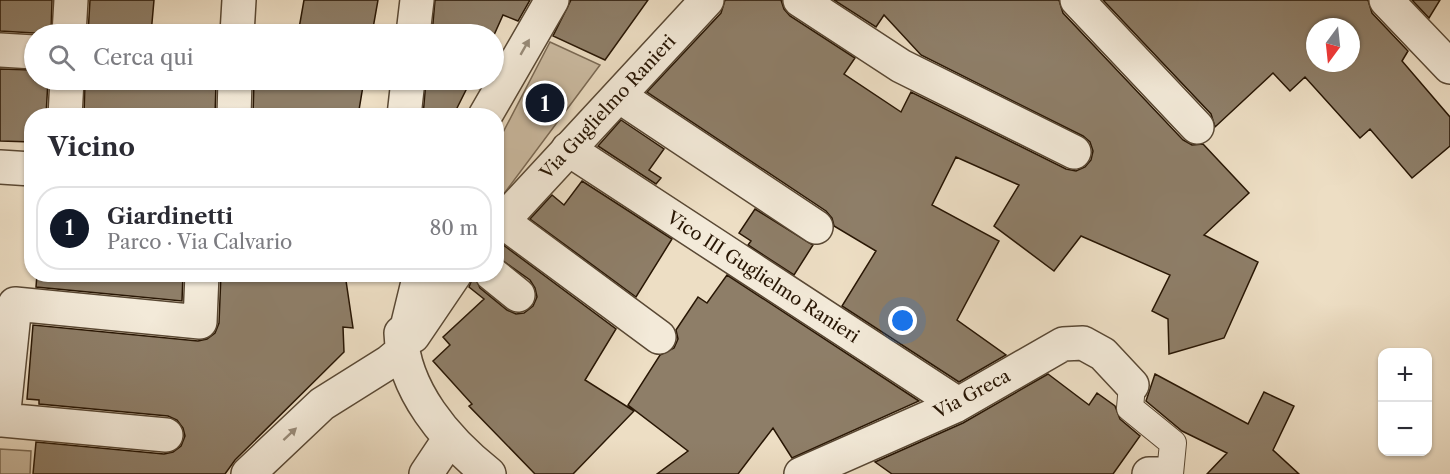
<!DOCTYPE html>
<html lang="it">
<head>
<meta charset="utf-8">
<style>
	:root { --surface:#fff; --page:#f2f2f3; --text:#2b2b33; --muted:#7c7c81; --line:#e1e1e2; --accent:#111827 }
	body { margin:0; font-family:"Libre Caslon Text",serif; background:var(--page); color:var(--text) }
	.controls { position:absolute; right:18px; bottom:18px; display:grid; overflow:hidden; border-radius:12px; box-shadow:0 2px 4px #0004 }
	.controls button { width:54px; height:54px; display:grid; place-items:center; padding:0; border:0; border-bottom:2px solid var(--line); background:var(--surface); color:var(--text); font:30px sans-serif }
	.compass { position:absolute; left:1306px; top:18px; width:54px; height:54px; border-radius:50%; background:var(--surface); box-shadow:0 2px 4px #0004; rotate:195deg }
	.you { position:absolute; left:903px; top:321px; width:21px; height:21px; margin:-15px; border:4px solid #fff; border-radius:50%; background:#1a73e8; box-shadow:0 0 0 9px #1a73e833 }
	.badge { display:grid; place-items:center; width:39px; height:39px; border-radius:50%; background:var(--accent); color:#fff; font-size:20px; font-weight:700 }
	.pin { position:absolute; translate:-50% -50%; border:3px solid #fff; box-shadow:0 2px 6px #0006 }
	.list { margin:0; padding:0; list-style:none }
	h2 { display:flex; justify-content:space-between; align-items:center; height:78px; margin:0; padding:0 24px; font-size:26px }
	h2 small { font-size:20px; font-weight:400; color:var(--muted) }
	.list li { display:grid; grid-template-columns:39px 1fr auto; gap:18px; align-items:center; box-sizing:border-box; height:84px; margin:0 12px 12px; padding:0 12px; border:2px solid var(--line); border-radius:24px }
	.list b { display:block; font-size:22px; white-space:nowrap }
	.list p { margin:0; font-size:20px; white-space:nowrap; color:var(--muted) }
	.list em { font-size:20px; font-style:normal; color:var(--muted) }
	.icon { flex:none; width:33px; height:33px; fill:none; stroke:currentColor; stroke-width:2; stroke-linecap:round; stroke-linejoin:round }
	.map { position:relative; flex:none; width:1450px; height:474px; overflow:hidden }
	.search { position:absolute; background:var(--surface); box-shadow:0 2px 4px #0004; left:24px; top:24px; width:480px; height:66px; display:flex; align-items:center; gap:15px; box-sizing:border-box; padding:0 21px; border-radius:33px; color:var(--muted); font-size:22px }
	.panel { position:absolute; background:var(--surface); box-shadow:0 2px 4px #0004; left:24px; top:108px; width:480px; height:174px; border-radius:24px }
	.map>svg:first-child { display:block }
	.green { fill:#ccbca3; stroke:#7a6954; stroke-width:1.5 }
	.building { fill:#8e7e68; stroke:#281604; stroke-width:1.5; fill-rule:evenodd }
	.lines { fill:none; stroke-linecap:round; stroke-linejoin:round }
	.pedestrian-casing { stroke:#594834; stroke-width:28 }
	.minor-casing { stroke:#594834; stroke-width:36 }
	.tertiary-casing { stroke:#594834; stroke-width:36 }
	.pedestrian { stroke:#f3ead9; stroke-width:26 }
	.minor { stroke:#f3ead9; stroke-width:33 }
	.tertiary { stroke:#f3ead9; stroke-width:33 }
	.oneway { fill:#988b79 }
	.labels { text-anchor:middle; stroke-width:6; stroke-linejoin:round; paint-order:stroke }
	.street-label { font-size:18px; fill:#281604; stroke:#f3ead9 }
</style>
</head>
<body>
<div class="map">
<svg width="1450" height="474" viewBox="0 0 1450 474">
	<rect width="100%" height="100%" fill="#eddec4"/>
	<filter id="stains"><feTurbulence type="fractalNoise" baseFrequency=".00333" numOctaves="4"/><feColorMatrix values="0 0 0 0 .2 0 0 0 0 .09 0 0 0 0 .02 0 0 0 .5 -.17"/></filter>
	<radialGradient id="worn" r=".72"><stop offset=".6" stop-color="#630" stop-opacity="0"/><stop offset="1" stop-color="#630" stop-opacity=".3"/></radialGradient>
	<path class="green" d="M 550,42 L 600,65 L 497,203 L 497,144 Z
		M 0,449 L 31,451 L 30,474 L 0,474 Z"/>
	<path class="building" d="M 0,0 L 52,0 L 51,34 L 0,31 Z
		M 90,0 L 154,0 L 151,34 L 88,34 Z
		M 304,0 L 378,0 L 372,34 L 298,34 Z
		M 435,0 L 530,0 L 518,21 L 503,15 L 494,35 L 432,34 Z
		M 571,0 L 648,0 L 605,60 L 553,36 Z
		M 725,0 L 781,0 L 784,9 L 790,16 L 855,58 L 844,74 L 901,112 L 911,92 L 1066,169 L 1076,171 L 1085,167 L 1091,160 L 1093,151 L 1090,142 L 1083,136 L 921,55 L 884,15 L 876,27 L 834,0 L 1059,0 L 1063,13 L 1183,140 L 1192,145 L 1203,144 L 1249,193 L 1204,235 L 1258,262 L 1224,338 L 1169,354 L 1168,319 L 1152,311 L 1170,275 L 1081,236 L 1054,271 L 994,226 L 1019,185 L 956,157 L 932,205 L 999,241 L 957,320 L 1006,355 L 959,382 L 842,306 L 876,251 L 834,226 L 832,218 L 826,211 L 647,92 L 721,13 Z
		M 1103,0 L 1368,0 L 1372,13 L 1408,51 L 1402,61 L 1450,117 L 1450,146 L 1412,178 L 1370,129 L 1360,138 L 1305,77 L 1290,91 L 1273,73 L 1215,127 L 1211,114 ZM 1315,27 L 1351,27 L 1351,63 L 1315,63 Z
		M 1412,0 L 1440,0 L 1429,18 Z
		M 0,69 L 34,70 L 34,80 L 48,80 L 46,116 L 32,116 L 32,142 L 0,141 Z
		M 85,80 L 165,80 L 216,83 L 215,116 L 84,116 Z
		M 254,80 L 364,80 L 358,116 L 253,116 Z
		M 426,80 L 471,80 L 453,116 L 423,116 Z
		M 621,120 L 664,149 L 649,170 L 661,178 L 656,184 L 598,146 Z
		M 582,181 L 672,239 L 636,297 L 530,219 L 552,195 L 564,205 Z
		M 755,209 L 813,245 L 794,275 L 748,245 L 751,241 L 739,233 Z
		M 502,244 L 616,329 L 585,380 L 634,411 L 573,474 L 535,474 L 469,406 L 472,404 L 433,361 L 450,345 L 443,337 L 484,299 L 469,287 L 474,274 L 480,288 L 507,310 L 516,314 L 524,313 L 533,306 L 537,297 L 535,288 L 530,280 L 496,256 L 496,251 Z
		M 37,274 L 183,274 L 182,301 L 36,287 Z
		M 221,274 L 345,274 L 353,328 L 343,327 L 344,352 L 235,460 L 225,474 L 33,474 L 36,442 L 164,454 L 173,452 L 181,446 L 185,436 L 183,428 L 177,420 L 168,416 L 39,404 L 39,400 L 27,399 L 33,325 L 198,341 L 207,339 L 215,333 L 219,323 Z
		M 727,275 L 919,401 L 792,458 L 773,428 L 738,474 L 657,474 L 688,451 L 628,405 L 660,355 L 674,348 L 678,339 L 676,330 L 698,297 L 707,303 Z
		M 1048,374 L 1089,405 L 1097,393 L 1115,406 L 1120,419 L 1140,436 L 1113,474 L 892,474 L 875,462 L 963,423 Z
		M 1155,374 L 1248,424 L 1264,392 L 1294,406 L 1273,450 L 1299,474 L 1207,474 L 1227,453 L 1182,431 L 1146,401 Z"/>
	<g class="lines">
		<defs>
			<path id="pedestrian" d="M 1132,385 L 1130,408 L 1173,443 L 1170,474"/>
			<path id="minor" d="M 800,0 L 901,66 L 1074,152
				M 1077,0 L 1197,127
				M 1386,0 L 1450,67
				M 69,34 L 71,0
				M 237,34 L 239,0
				M 413,34 L 417,0
				M 0,50 L 34,52
				M 619,96 L 816,227
				M 65,116 L 67,80
				M 234,116 L 235,80
				M 404,116 L 408,80
				M 485,116 L 552,0
				M 568,149 L 958,404
				M 502,221 L 659,337
				M 492,274 L 518,295
				M 401,333 C 403,390 446,440 489,474
				M 413,336 L 455,274
				M 0,420 L 3,420 L 15,304 L 200,322 L 202,274
				M 3,420 L 166,435
				M 248,474 L 322,404 L 389,362 L 401,352 L 420,274
				M 426,474 L 450,438
				M 801,474 L 955,406 L 1063,344 L 1083,343 L 1103,354 L 1132,385
				M 1149,474 L 1161,474"/>
			<path id="tertiary" d="M 0,167 L 32,169
				M 496,211 L 509,214 L 707,0"/>
		</defs>
		<use href="#pedestrian" class="pedestrian-casing"/>
		<use href="#minor" class="minor-casing"/>
		<use href="#tertiary" class="tertiary-casing"/>
		<use href="#pedestrian" class="pedestrian"/>
		<use href="#minor" class="minor"/>
		<use href="#tertiary" class="tertiary"/>
	</g>
	<defs><path id="oneway-solid" d="M-6-.8H1V-3.2L6.5 0L1 3.2V.8H-6Z" transform="scale(1.5)"/></defs>
	<g class="oneway">
		<use href="#oneway-solid" transform="translate(525 47) rotate(-60)"/>
		<use href="#oneway-solid" transform="translate(290 434) rotate(-43)"/>
	</g>
	<g class="labels">
		<g class="street-label">
			<text transform="translate(608 107) rotate(-47)" y="6">Via Guglielmo Ranieri</text>
			<text transform="translate(763 277) rotate(33)" y="6">Vico III Guglielmo Ranieri</text>
			<text transform="translate(972 394) rotate(-28)" y="6">Via Greca</text>
		</g>
	</g>
	<rect width="100%" height="100%" filter="url(#stains)"/>
	<rect width="100%" height="100%" fill="url(#worn)"/>
</svg>
<div class="controls">
<button>+</button>
<button>−</button>
</div>
<svg class="compass" viewBox="-18 -18 36 36"><path d="M0-13l5 13h-10z" fill="#e53935"/><path d="M0 13l5-13h-10z" fill="#7c7c81"/></svg>
<div class="you"></div>
<div class="pin badge" style="left:545px;top:103px">1</div>
<div class="search"><svg class="icon" aria-label="search" viewBox="0 0 24 24"><circle cx="10" cy="10" r="6"/><path d="M15 15l6 6"/></svg>Cerca qui</div>
<section class="panel">
<h2>Vicino<small></small></h2>
<ul class="list">
<li><span class="badge">1</span><div><b>Giardinetti</b><p>Parco · Via Calvario</p></div><em>80 m</em></li>
</ul>
</section>
</div>
</body>
</html>
